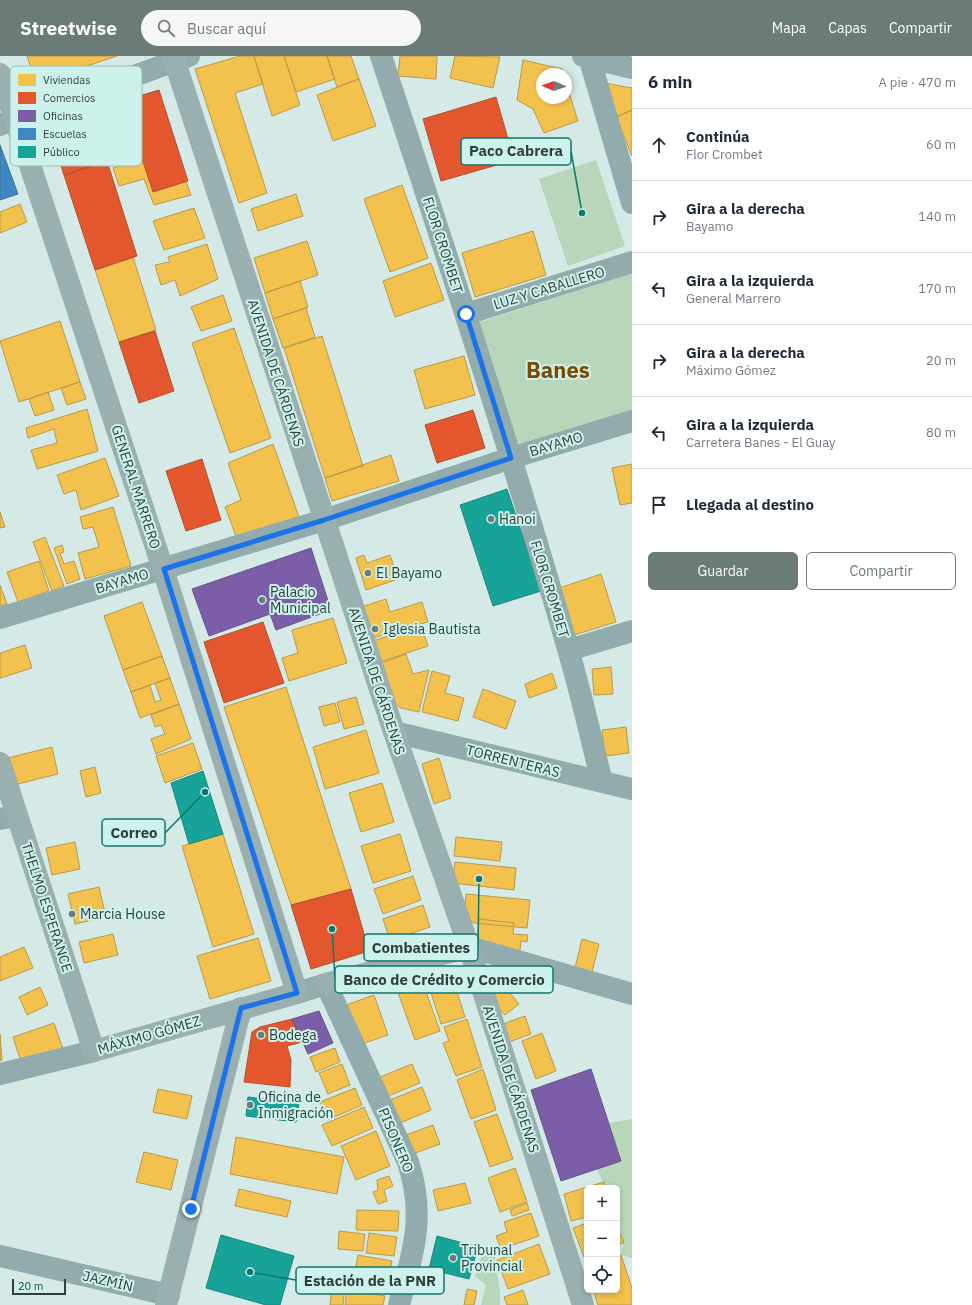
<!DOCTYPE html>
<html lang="es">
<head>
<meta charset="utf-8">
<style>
	:root { --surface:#fff; --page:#f6f6f7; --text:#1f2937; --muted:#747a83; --line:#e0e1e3; --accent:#6a7b78 }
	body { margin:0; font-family:"IBM Plex Sans",sans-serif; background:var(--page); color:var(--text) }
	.controls { position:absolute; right:12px; bottom:12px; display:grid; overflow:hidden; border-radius:6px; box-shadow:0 2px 6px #0003 }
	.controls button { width:36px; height:36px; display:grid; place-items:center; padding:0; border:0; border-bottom:1px solid var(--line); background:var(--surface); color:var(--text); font:20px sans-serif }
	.compass { position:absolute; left:536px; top:12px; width:36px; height:36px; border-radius:50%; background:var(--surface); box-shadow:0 2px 6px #0003; rotate:272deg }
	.scale { position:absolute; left:12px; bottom:10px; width:54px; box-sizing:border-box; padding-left:4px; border:2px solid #303f3d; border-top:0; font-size:11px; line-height:14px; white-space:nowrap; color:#303f3d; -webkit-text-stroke:3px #cdf2ec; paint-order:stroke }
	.stop { position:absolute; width:12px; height:12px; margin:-9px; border:3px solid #1a73e8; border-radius:50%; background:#fff }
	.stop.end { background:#1a73e8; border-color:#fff; box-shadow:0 1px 4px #0008 }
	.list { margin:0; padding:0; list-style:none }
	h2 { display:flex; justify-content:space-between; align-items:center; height:52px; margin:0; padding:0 16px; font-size:17px }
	h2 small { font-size:13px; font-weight:400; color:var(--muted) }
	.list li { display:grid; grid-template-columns:26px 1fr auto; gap:12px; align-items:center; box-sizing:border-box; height:72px; padding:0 16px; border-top:1px solid var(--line) }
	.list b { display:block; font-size:15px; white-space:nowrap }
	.list p { margin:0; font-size:13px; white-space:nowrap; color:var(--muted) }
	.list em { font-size:13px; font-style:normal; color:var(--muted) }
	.actions { display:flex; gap:8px; padding:12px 16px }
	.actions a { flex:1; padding:9px 0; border:1px solid var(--accent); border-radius:6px; text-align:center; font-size:14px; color:var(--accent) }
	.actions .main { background:var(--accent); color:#fff }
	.icon { flex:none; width:22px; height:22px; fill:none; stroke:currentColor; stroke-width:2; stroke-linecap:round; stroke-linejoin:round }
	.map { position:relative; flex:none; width:632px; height:1249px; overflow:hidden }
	header { display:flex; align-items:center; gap:24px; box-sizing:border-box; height:56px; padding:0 20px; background:var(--accent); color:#fff }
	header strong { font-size:19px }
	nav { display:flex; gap:22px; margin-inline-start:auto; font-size:14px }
	.search { width:280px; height:36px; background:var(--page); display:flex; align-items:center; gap:10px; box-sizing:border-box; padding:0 14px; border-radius:22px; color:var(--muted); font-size:15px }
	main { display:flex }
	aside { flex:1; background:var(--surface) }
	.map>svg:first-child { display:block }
	.green { fill:#b8d6ba }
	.homes { fill:#f2c14e; stroke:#b89a49 }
	.shops { fill:#e4572e; stroke:#ae5032 }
	.offices { fill:#7b5ea7; stroke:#645587 }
	.schools { fill:#3f88c5; stroke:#3a729c }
	.public { fill:#17a398; stroke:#1e857d }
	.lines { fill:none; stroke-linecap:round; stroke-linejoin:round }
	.minor { stroke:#92abad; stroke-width:22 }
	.major { stroke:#9aafaf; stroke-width:22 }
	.route { stroke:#1a73e8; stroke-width:5 }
	.poi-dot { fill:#6a7b78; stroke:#cdf2ec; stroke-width:1.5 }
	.labels { text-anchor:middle; stroke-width:4; stroke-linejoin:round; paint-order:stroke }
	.street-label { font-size:14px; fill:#303f3d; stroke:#cdf2ec }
	.poi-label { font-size:14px; fill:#303f3d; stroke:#cdf2ec; text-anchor:start }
	.town-label { font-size:22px; font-weight:bold; fill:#794a00; stroke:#cdf2ec }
	.key { fill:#cdf2ec; stroke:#9ebcb8; stroke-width:1 }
	.key-label { font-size:11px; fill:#303f3d }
	.leader { fill:none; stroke:#0f766e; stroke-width:1.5 }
	.callout-dot { fill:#0f766e; stroke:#cdf2ec; stroke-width:1.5 }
	.callout { fill:#cdf2ec; stroke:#0f766e; stroke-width:1.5 }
	.callout-label { font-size:15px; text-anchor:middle; font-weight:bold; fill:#303f3d }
</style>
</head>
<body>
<header>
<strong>Streetwise</strong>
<div class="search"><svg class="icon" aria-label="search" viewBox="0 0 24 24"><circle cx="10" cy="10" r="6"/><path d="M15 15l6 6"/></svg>Buscar aquí</div>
<nav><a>Mapa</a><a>Capas</a><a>Compartir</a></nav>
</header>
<main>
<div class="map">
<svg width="632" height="1249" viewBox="0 0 632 1249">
	<rect width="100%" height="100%" fill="#d5eae6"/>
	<path class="green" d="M 596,104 L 625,190 L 568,210 L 539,123 Z
		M 632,217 L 632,359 L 518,396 L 477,267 Z
		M 632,1063 L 632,1202 L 621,1199 L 624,1187 L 617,1169 L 617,1132 L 605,1132 L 597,1113 L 621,1104 L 609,1067 Z
		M 485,1190 L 493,1191 L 500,1235 L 500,1249 L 481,1249 L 486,1229 L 475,1220 Z"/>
	<path class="homes" d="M 27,0 L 117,0 L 36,27 Z
		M 240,0 L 254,0 L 263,28 L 235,37 L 267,137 L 239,147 L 195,13 Z
		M 254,0 L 284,0 L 300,49 L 272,60 Z
		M 284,0 L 327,0 L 335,23 L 296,36 Z
		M 327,0 L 351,0 L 359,23 L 337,31 Z
		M 400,0 L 437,0 L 436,23 L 398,20 Z
		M 455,0 L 500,1 L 493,32 L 450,22 Z
		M 523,4 L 562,13 L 563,18 L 542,18 L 542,42 L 566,42 L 566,27 L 578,65 L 544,77 L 533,53 L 517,44 Z
		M 359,23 L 376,70 L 333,85 L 317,39 Z
		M 604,27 L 632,32 L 632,54 L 616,61 Z
		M 153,43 L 171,89 L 138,100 L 135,87 L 120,94 L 112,68 L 128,64 L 123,51 Z
		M 632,54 L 632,100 L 616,61 Z
		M 174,93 L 191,139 L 154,149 L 144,123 L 119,130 L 113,112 Z
		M 402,129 L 428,202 L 390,216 L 364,143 Z
		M 296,138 L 303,160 L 258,175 L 251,153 Z
		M 20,148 L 27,166 L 0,177 L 0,156 Z
		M 194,152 L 205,182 L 164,194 L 153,165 Z
		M 533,175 L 546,219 L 475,241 L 462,197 Z
		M 307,185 L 318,219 L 265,237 L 254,202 Z
		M 207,188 L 218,223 L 180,240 L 175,224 L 161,229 L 155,209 L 170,206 L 168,201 Z
		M 133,201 L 156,274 L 119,286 L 95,214 Z
		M 431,207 L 444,244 L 395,261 L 383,225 Z
		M 300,225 L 308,251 L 273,263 L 265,237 Z
		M 223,239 L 232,265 L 201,275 L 191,251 Z
		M 306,252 L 315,281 L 283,292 L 273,263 Z
		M 60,265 L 80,326 L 19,346 L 0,285 Z
		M 234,272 L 271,382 L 230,397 L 192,287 Z
		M 322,280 L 363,410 L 325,422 L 284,292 Z
		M 464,300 L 475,339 L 425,353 L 414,314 Z
		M 80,326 L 86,343 L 67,349 L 61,332 Z
		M 48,336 L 54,354 L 35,360 L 29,343 Z
		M 87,353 L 98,395 L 37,413 L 31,394 L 57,387 L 54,373 L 28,382 L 26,372 Z
		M 273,388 L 299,461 L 236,480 L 225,451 L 241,444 L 228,407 Z
		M 391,399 L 399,425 L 332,445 L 325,422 Z
		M 105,402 L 119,440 L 81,454 L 76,434 L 64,438 L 57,419 Z
		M 632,408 L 632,447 L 620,449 L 612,412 Z
		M 113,451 L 131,510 L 85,523 L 78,497 L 99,491 L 93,471 L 83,473 L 80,461 Z
		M 0,456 L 5,471 L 0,472 Z
		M 45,481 L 64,530 L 52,535 L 33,486 Z
		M 62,489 L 64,496 L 60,497 L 64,508 L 74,505 L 80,523 L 67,528 L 54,492 Z
		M 364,499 L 367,507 L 390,499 L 398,523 L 366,534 L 356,502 Z
		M 39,505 L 49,535 L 18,546 L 7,516 Z
		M 601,518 L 616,566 L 574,579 L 559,532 Z
		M 0,529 L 7,548 L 0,550 Z
		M 386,543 L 390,556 L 422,546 L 428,566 L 373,582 L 364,550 Z
		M 142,546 L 162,600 L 123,614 L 104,560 Z
		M 333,562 L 347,607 L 289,625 L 282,602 L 298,597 L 292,574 Z
		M 421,569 L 428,590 L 377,607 L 370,586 Z
		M 25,589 L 32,612 L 0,622 L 0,597 Z
		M 406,598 L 413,618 L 429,614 L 419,656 L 401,652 L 392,646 L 376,609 Z
		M 162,600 L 170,622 L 131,636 L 123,614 Z
		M 611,611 L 613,638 L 594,639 L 592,613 Z
		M 432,615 L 450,620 L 445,637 L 464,642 L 458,665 L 422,656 Z
		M 552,617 L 557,632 L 529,642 L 525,628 Z
		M 170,622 L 179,648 L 140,662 L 131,636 L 150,629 L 155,646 L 161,644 L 155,627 Z
		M 286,631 L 351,833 L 291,849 L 224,651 Z
		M 483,633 L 516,645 L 506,673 L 473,661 Z
		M 356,641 L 364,668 L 344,673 L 337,646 Z
		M 335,647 L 340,666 L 324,670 L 319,651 Z
		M 179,648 L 191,683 L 156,698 L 151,683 L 165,678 L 161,669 L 155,671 L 151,659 Z
		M 626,671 L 629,697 L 605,700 L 602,674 Z
		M 366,674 L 379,717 L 325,733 L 313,691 Z
		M 193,687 L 202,713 L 165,727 L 156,700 Z
		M 52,691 L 58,718 L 14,729 L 8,702 Z
		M 439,702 L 451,742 L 434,748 L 422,708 Z
		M 95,711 L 101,737 L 86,741 L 80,715 Z
		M 382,727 L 394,766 L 361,776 L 349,737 Z
		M 223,778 L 254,878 L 213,891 L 182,790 Z
		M 400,778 L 411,815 L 373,827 L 361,790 Z
		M 456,781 L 502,786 L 500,805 L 454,800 Z
		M 75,786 L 80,813 L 52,819 L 46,792 Z
		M 455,806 L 516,812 L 514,834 L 452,827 Z
		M 413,820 L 421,844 L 383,858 L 374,833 Z
		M 99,831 L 106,861 L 75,868 L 68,838 Z
		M 466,838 L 530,844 L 527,872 L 464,866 Z
		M 423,849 L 430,871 L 403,880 L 405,886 L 392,890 L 383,863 Z
		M 479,863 L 514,867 L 513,878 L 528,879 L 527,886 L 521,885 L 520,895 L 476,889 Z
		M 113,878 L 118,899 L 84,907 L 79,886 Z
		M 258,882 L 271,925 L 210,943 L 197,900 Z
		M 582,883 L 599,888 L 592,916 L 575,912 Z
		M 24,891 L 33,912 L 0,925 L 0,901 Z
		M 449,911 L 465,961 L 441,968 L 425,918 Z
		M 420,919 L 440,975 L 415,984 L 395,928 Z
		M 502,927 L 519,948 L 505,959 L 488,939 Z
		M 40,931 L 48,949 L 27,959 L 19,941 Z
		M 374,939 L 388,979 L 359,989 L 343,950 Z
		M 525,960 L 531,978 L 509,986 L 503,968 Z
		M 467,963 L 482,1011 L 456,1020 L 443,987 L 449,985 L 444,971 Z
		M 54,967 L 64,996 L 22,1009 L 13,981 Z
		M 542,977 L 556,1015 L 536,1023 L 522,985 Z
		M 0,978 L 2,1004 L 0,1005 Z
		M 335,992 L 340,1006 L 316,1016 L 310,1001 Z
		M 342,1008 L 350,1029 L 328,1038 L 319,1017 Z
		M 412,1008 L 420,1027 L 388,1040 L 380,1021 Z
		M 483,1013 L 496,1054 L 471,1063 L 457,1024 Z
		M 422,1031 L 431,1054 L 400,1067 L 390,1044 Z
		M 355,1032 L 362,1049 L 327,1064 L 320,1046 Z
		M 158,1033 L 192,1040 L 187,1063 L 153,1056 Z
		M 364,1051 L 373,1072 L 332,1090 L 322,1069 Z
		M 497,1058 L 513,1103 L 490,1111 L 474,1066 Z
		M 433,1069 L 440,1088 L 410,1099 L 403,1080 Z
		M 376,1075 L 390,1110 L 356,1124 L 341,1090 Z
		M 236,1081 L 344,1101 L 337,1138 L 230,1118 Z
		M 144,1096 L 178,1104 L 171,1134 L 136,1126 Z
		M 515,1112 L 527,1146 L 500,1156 L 488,1122 Z
		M 389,1120 L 393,1130 L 384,1134 L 387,1145 L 378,1148 L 373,1136 L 378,1134 L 377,1124 Z
		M 604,1126 L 605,1132 L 587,1132 L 587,1161 L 571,1165 L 564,1138 Z
		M 465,1127 L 471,1147 L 438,1155 L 433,1134 Z
		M 239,1133 L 291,1145 L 287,1161 L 235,1150 Z
		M 527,1147 L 529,1154 L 512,1160 L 510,1154 Z
		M 357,1154 L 399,1155 L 398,1175 L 356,1174 Z
		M 531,1157 L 539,1180 L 501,1193 L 496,1180 L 507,1176 L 504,1166 Z
		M 587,1167 L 587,1200 L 584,1201 L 573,1172 Z
		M 617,1169 L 624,1187 L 617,1189 Z
		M 339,1175 L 365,1178 L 363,1195 L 338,1193 Z
		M 369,1177 L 397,1181 L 394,1200 L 366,1197 Z
		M 539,1188 L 550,1218 L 508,1233 L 497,1204 Z
		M 358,1199 L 392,1205 L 388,1227 L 354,1220 Z
		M 621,1199 L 632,1232 L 632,1249 L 598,1249 L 593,1234 L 617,1234 L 617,1200 Z
		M 332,1230 L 345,1232 L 343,1249 L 330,1249 Z
		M 467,1233 L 477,1235 L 474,1249 L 464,1249 Z
		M 347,1234 L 385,1240 L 383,1249 L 345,1249 Z
		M 523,1234 L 528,1249 L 507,1249 L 504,1241 Z"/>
	<path class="shops" d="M 159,34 L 188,125 L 153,136 L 123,45 Z
		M 496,41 L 514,104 L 441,125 L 423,63 Z
		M 123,45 L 139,94 L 64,119 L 48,70 Z
		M 107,105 L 137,200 L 95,214 L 64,119 Z
		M 155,275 L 174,335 L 139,347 L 119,286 Z
		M 473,354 L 485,392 L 437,407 L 425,369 Z
		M 202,403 L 221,464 L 186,475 L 166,415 Z
		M 263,566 L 284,627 L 224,647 L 204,586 Z
		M 351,833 L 369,895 L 311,913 L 291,849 Z
		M 292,963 L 302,986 L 287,990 L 291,1004 L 290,1031 L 244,1026 L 252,976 L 260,971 Z"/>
	<path class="offices" d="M 311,492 L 331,554 L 276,574 L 270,558 L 209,580 L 192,533 Z
		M 319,955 L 333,987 L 308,998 L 292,963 Z
		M 591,1013 L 621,1105 L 561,1125 L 531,1034 Z"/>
	<path class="schools" d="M 0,89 L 18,138 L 0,144 Z"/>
	<path class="public" d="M 507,433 L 541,535 L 493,550 L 460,449 Z
		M 203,715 L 223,778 L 189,788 L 171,727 Z
		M 248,1041 L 299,1047 L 296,1066 L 246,1060 Z
		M 221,1179 L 294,1200 L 280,1249 L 266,1249 L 206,1232 Z
		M 437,1180 L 478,1191 L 469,1223 L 429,1213 Z"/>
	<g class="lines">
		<path class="minor" d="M 381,0 C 446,197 511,394 568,593 C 581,637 591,682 602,726
			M 583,0 L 632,12
			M 589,1 L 632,147
			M 0,69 L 189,0
			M 466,258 L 632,206
			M 0,562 L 324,464 L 511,402 L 632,365
			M 569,594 L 632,575
			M 394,676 L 632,733
			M 0,763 L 17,760
			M 469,891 L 632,938
			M 297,937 L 326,928 L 408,1106 C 426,1161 413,1196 399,1249
			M 0,1018 L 94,995
			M 0,1200 L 169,1239"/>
		<path class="major" d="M 173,0 L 394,676 L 469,891 L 583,1249
			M 0,18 L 163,513 L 297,937 L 94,995 L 0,707
			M 326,928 L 469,891
			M 166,1249 L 241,952"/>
	</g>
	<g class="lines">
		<path class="route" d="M 191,1153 L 241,952 L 297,937 L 164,513 L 324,464 L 511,402 L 466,258"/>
	</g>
	<g class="poi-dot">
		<circle cx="491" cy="463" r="4"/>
		<circle cx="368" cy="517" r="4"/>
		<circle cx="262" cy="544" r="4"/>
		<circle cx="375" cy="573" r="4"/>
		<circle cx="72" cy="858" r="4"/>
		<circle cx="261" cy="979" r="4"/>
		<circle cx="250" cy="1049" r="4"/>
		<circle cx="453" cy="1202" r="4"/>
	</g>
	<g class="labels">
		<g class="street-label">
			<text transform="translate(443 189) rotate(72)" y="5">FLOR CROMBET</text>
			<text transform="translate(549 232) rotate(-17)" y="5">LUZ Y CABALLERO</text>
			<text transform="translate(276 317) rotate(72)" y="5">AVENIDA DE CÁRDENAS</text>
			<text transform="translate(556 388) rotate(-17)" y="5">BAYAMO</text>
			<text transform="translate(136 431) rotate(72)" y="5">GENERAL MARRERO</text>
			<text transform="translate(122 525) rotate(-17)" y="5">BAYAMO</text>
			<text transform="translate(550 533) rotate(73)" y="5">FLOR CROMBET</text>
			<text transform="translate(377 625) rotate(72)" y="5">AVENIDA DE CÁRDENAS</text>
			<text transform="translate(513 705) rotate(14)" y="5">TORRENTERAS</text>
			<text transform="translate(47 851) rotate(72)" y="5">THELMO ESPERANCE</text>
			<text transform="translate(149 979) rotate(-16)" y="5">MÁXIMO GÓMEZ</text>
			<text transform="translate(511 1023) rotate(72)" y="5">AVENIDA DE CÁRDENAS</text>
			<text transform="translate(396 1084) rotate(67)" y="5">PISONERO</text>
			<text transform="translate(108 1225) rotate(13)" y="5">JAZMÍN</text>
		</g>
		<g class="poi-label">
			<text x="499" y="468">Hanoi</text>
			<text x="376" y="522">El Bayamo</text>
			<text x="270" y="541">Palacio<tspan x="270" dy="16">Municipal</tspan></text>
			<text x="383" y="578">Iglesia Bautista</text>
			<text x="80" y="863">Marcia House</text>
			<text x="269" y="984">Bodega</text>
			<text x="258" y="1046">Oficina de<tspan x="258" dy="16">Inmigración</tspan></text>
			<text x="461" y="1199">Tribunal<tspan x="461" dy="16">Provincial</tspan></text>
		</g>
		<g class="town-label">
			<text x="558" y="322">Banes</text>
		</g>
	</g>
	<rect x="10" y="10" width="132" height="100" rx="6" class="key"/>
	<rect x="18" y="18" width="18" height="12" fill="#f2c14e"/>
	<rect x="18" y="36" width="18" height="12" fill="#e4572e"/>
	<rect x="18" y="54" width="18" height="12" fill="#7b5ea7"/>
	<rect x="18" y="72" width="18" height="12" fill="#3f88c5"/>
	<rect x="18" y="90" width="18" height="12" fill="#17a398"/>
	<g class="key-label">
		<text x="43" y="28">Viviendas</text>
		<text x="43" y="46">Comercios</text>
		<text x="43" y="64">Oficinas</text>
		<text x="43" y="82">Escuelas</text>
		<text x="43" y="100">Público</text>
	</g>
	<path class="leader" d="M582 157L571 95M205 736L165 777M479 823L478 891M332 873L335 923M250 1216L296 1224"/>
	<g class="callout-dot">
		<circle cx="582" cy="157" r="4"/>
		<circle cx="205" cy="736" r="4"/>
		<circle cx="479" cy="823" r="4"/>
		<circle cx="332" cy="873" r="4"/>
		<circle cx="250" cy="1216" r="4"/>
	</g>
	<g class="callout">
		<rect x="461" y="82" width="110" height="27" rx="4"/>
		<rect x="102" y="763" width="63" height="27" rx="4"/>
		<rect x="364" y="878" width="114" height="27" rx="4"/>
		<rect x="335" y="910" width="218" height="27" rx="4"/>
		<rect x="296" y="1211" width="148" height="27" rx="4"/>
	</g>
	<g class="callout-label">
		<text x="516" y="100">Paco Cabrera</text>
		<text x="134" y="782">Correo</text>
		<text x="421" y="897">Combatientes</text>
		<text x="444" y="929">Banco de Crédito y Comercio</text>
		<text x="370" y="1230">Estación de la PNR</text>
	</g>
</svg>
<div class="controls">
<button>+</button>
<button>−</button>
<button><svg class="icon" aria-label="locate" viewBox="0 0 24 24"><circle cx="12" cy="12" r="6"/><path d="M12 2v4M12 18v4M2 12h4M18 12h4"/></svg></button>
</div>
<svg class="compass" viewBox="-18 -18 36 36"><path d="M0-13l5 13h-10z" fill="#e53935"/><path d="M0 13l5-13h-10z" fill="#747a83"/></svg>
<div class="scale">20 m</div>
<div class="stop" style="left:466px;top:258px"></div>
<div class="stop end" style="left:191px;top:1153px"></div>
</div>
<aside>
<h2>6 min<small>A pie · 470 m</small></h2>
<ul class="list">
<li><svg class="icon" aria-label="ahead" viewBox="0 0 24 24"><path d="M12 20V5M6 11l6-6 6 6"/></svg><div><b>Continúa</b><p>Flor Crombet</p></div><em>60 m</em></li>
<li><svg class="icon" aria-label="right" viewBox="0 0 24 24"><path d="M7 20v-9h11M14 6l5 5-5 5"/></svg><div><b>Gira a la derecha</b><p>Bayamo</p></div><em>140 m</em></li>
<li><svg class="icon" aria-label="left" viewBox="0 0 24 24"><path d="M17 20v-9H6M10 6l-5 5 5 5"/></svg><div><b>Gira a la izquierda</b><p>General Marrero</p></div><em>170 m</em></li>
<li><svg class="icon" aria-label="right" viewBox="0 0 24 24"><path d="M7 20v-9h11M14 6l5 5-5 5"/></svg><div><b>Gira a la derecha</b><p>Máximo Gómez</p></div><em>20 m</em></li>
<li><svg class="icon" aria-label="left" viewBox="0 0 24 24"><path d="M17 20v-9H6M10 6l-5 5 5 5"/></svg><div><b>Gira a la izquierda</b><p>Carretera Banes - El Guay</p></div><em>80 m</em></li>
<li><svg class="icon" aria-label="arrive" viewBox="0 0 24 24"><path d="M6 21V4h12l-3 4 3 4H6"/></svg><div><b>Llegada al destino</b></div></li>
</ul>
<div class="actions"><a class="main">Guardar</a><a>Compartir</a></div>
</aside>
</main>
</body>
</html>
